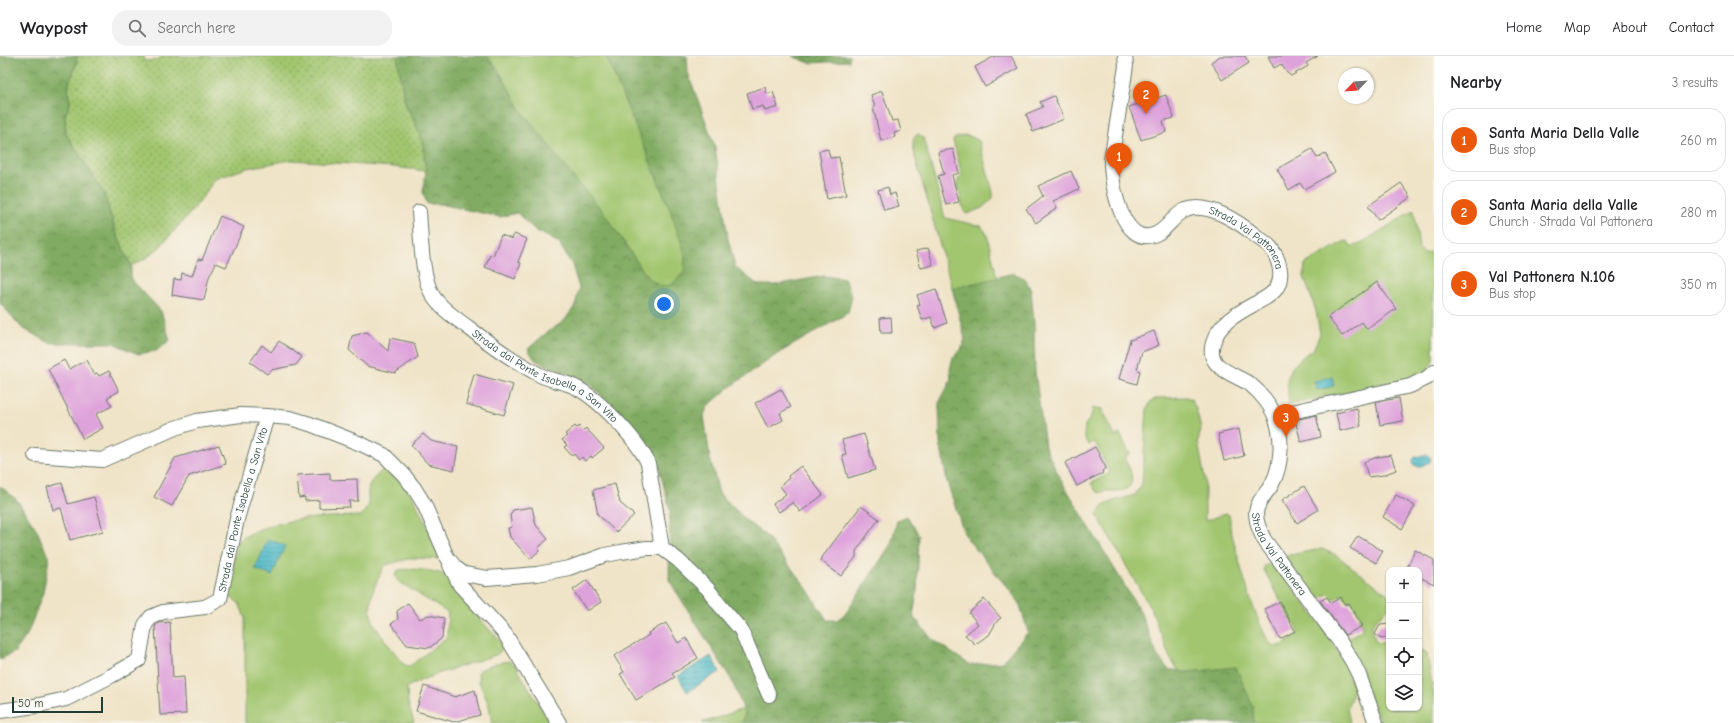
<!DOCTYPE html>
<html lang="en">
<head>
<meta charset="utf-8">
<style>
	:root { --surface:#fff; --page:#f2f2f2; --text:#202124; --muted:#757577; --line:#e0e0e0; --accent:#ea580c }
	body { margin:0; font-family:"Comic Neue",sans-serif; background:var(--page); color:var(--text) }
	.controls { position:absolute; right:12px; bottom:12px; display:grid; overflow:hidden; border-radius:8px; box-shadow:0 1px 3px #0004 }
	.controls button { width:36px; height:36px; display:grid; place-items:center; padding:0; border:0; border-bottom:1px solid var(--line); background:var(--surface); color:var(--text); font:20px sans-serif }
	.compass { position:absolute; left:1338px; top:12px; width:36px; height:36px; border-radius:50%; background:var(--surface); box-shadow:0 1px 3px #0004; rotate:245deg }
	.scale { position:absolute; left:12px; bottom:10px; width:91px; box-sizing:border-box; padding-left:4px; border:2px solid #1f3d34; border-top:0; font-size:11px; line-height:14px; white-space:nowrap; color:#1f3d34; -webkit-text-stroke:3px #f7f3e8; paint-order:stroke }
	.you { position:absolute; left:664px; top:248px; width:14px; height:14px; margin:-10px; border:3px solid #fff; border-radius:50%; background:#1a73e8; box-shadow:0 0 0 6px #1a73e833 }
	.badge { display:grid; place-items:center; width:26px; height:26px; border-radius:50%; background:var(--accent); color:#fff; font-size:13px; font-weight:700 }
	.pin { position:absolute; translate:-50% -33px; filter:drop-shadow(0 1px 2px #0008) }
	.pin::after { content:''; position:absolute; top:21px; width:14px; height:12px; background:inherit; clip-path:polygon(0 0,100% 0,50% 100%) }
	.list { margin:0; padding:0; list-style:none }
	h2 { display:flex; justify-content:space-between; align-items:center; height:52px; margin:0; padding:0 16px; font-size:17px }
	h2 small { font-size:13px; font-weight:400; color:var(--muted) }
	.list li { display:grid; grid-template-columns:26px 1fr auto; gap:12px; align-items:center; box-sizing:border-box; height:64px; margin:0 8px 8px; padding:0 8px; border:1px solid var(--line); border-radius:16px }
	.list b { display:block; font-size:15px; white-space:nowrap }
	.list p { margin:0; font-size:13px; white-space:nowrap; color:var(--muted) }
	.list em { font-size:13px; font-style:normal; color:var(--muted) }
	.icon { flex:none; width:22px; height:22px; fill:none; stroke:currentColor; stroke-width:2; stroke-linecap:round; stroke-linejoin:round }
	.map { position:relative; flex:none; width:1434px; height:667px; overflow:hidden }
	header { display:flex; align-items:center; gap:24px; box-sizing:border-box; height:56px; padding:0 20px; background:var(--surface); border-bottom:1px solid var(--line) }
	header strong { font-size:19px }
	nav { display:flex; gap:22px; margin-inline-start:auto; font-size:14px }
	.search { width:280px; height:36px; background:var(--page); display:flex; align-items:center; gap:10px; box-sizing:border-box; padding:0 14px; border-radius:16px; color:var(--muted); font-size:15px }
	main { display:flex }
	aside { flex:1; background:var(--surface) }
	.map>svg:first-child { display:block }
	.grass { fill:url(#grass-dots); stroke:#608252 }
	.forest { fill:url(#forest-crowns); stroke:#50744b }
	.garden { fill:#a2c670; stroke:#608252 }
	.water { fill:url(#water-rules); stroke:#387c7f }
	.building { fill:#dea2db }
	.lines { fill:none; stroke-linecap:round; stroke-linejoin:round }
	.minor-casing { stroke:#687768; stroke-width:16 }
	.minor { stroke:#fff; stroke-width:14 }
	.labels { text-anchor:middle; stroke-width:3; stroke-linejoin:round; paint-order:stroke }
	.street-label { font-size:11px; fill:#1f3d34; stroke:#f7f3e8 }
</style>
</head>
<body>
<header>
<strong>Waypost</strong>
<div class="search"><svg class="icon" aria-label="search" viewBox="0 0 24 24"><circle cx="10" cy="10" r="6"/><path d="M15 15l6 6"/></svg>Search here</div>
<nav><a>Home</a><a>Map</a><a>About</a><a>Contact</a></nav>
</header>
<main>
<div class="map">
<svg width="1434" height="667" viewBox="0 0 1434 667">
	<defs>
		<pattern id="grass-dots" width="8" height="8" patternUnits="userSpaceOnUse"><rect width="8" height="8" fill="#a2c670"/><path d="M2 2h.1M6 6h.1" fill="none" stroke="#83a25d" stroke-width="1.8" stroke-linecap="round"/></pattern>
		<pattern id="forest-crowns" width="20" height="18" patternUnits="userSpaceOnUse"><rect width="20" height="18" fill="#81ab62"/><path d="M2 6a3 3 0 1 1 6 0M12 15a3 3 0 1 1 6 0" fill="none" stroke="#698c52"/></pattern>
		<pattern id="water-rules" width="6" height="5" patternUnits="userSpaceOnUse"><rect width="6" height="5" fill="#50bcca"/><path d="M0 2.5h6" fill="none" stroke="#429aa5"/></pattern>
	</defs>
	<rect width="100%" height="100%" fill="#f7f3e8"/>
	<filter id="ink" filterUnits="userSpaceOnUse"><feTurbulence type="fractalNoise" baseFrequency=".025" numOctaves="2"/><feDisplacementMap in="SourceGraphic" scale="8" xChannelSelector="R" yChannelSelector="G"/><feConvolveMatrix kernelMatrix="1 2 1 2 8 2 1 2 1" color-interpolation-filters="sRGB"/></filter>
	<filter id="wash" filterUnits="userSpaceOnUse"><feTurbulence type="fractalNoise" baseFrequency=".012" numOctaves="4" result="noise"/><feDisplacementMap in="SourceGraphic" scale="16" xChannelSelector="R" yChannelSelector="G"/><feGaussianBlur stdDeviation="0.9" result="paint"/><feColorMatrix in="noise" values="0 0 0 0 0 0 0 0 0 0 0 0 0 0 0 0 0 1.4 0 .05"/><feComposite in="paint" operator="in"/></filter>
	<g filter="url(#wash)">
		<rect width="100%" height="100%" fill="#f0e4c8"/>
		<path class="grass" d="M 77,0 L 144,0 L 144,5 L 156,4 L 164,0 L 397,0 L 405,46 L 416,69 L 423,89 L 426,115 L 394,111 L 291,104 L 247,112 L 215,123 L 197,149 L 159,192 L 145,203 L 131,210 L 115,174 L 104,137 L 66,78 L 65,59 L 70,47 L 68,30 L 76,9 Z"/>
		<path class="forest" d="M 0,0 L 77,0 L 76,9 L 68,30 L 70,47 L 65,59 L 66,78 L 104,137 L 115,174 L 131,210 L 131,223 L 161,255 L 170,284 L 156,295 L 138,298 L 113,287 L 50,287 L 22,272 L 0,247 Z
			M 397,0 L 487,0 L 574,122 L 602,154 L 648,222 L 670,154 L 606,0 L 687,0 L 688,17 L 715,91 L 728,183 L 735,211 L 758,229 L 775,229 L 824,220 L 845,223 L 852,240 L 848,257 L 779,297 L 730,331 L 708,350 L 704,359 L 710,402 L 719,437 L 749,467 L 766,480 L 804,528 L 827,564 L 837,564 L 846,557 L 891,488 L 897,465 L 907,460 L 919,479 L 917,537 L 913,560 L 933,584 L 970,609 L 1002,606 L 1028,576 L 1019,546 L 965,480 L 947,426 L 940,386 L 939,347 L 951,324 L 950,313 L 953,301 L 961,294 L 965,283 L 952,232 L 1014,217 L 1025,223 L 1031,234 L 1034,267 L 1035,315 L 1045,391 L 1061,424 L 1140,555 L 1157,599 L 1168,613 L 1187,616 L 1236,611 L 1253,651 L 1254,667 L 742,667 L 745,657 L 731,623 L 669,524 L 670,454 L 658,408 L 639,376 L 590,328 L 535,304 L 528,293 L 545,278 L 564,265 L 575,250 L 579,232 L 572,209 L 559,187 L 535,174 L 517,157 L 500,161 L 440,148 L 427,148 L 423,136 L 426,115 L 423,89 L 416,69 L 405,46 Z
			M 792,0 L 850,0 L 849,5 L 810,7 Z
			M 0,430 L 17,444 L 37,474 L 49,503 L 43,537 L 27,579 L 15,596 L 0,604 Z"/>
		<path class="garden" d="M 487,0 L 606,0 L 670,154 L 685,198 L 684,216 L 672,228 L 661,231 L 648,222 L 602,154 L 574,122 L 520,52 L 499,15 Z
			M 919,78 L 924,83 L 945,162 L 981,170 L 987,178 L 997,222 L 952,232 L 915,101 L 913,87 L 914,81 Z
			M 965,79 L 972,81 L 979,85 L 993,136 L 993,142 L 982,152 L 967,158 L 964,156 L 958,131 L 958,123 L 962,119 L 953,84 L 955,82 Z
			M 1414,154 L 1419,193 L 1424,197 L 1432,196 L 1434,198 L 1433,305 L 1427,314 L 1417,321 L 1289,349 L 1287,323 L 1293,310 L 1307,297 L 1313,294 L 1320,278 L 1316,255 L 1304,221 L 1305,208 L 1343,186 L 1348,185 L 1351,190 L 1358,189 Z
			M 1187,341 L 1191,343 L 1196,353 L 1201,373 L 1198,386 L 1205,423 L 1205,465 L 1226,457 L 1229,459 L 1230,464 L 1230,471 C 1237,497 1256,575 1274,591 L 1282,589 L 1296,581 L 1298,576 L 1264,514 L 1264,510 L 1272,507 L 1277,512 C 1305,549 1342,590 1354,634 L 1347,652 L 1350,667 L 1254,667 L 1253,651 L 1236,611 L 1187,616 L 1179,615 L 1170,602 L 1151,553 L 1097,459 L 1103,450 L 1116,444 L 1135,439 L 1142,428 L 1147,353 L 1151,345 L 1158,342 Z
			M 1093,352 L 1099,352 L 1102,353 L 1115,380 L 1120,378 L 1130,398 L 1124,401 C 1130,413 1141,433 1118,435 C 1110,436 1107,433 1099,437 L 1095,434 L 1091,427 L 1110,417 L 1095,386 L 1088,389 L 1084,381 L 1085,369 L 1091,361 Z
			M 384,413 C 415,428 424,469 439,498 L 438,503 L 412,502 L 385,509 C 376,524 366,548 373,565 C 380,581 394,594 404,609 L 410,610 L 447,581 L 448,557 L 398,525 L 395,519 L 398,514 C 417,512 431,514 449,520 L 453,534 L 500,585 L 504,592 L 496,599 L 434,619 L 407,631 L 408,647 L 414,667 L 245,667 L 245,562 L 239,547 L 227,539 L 238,485 C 270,461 323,461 361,460 L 369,449 C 366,431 369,425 384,413 Z
			M 1322,493 L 1336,499 L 1389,539 L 1389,552 C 1377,564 1364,569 1378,587 L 1389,586 L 1389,652 L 1419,652 L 1419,594 L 1422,594 L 1427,598 L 1434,641 L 1434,667 L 1381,667 L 1344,584 L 1362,574 L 1363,572 L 1359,562 L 1360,560 L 1352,545 L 1346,544 L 1342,539 L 1333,543 L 1328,538 L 1315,544 L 1285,502 L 1289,499 Z
			M 509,605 L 515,609 L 550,667 L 492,667 L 489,649 L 479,626 L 478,615 L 496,607 Z
			M 743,653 L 745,657 L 742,667 L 702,667 Z"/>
		<path class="water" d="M 1332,321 L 1334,330 L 1317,334 L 1314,325 Z
			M 1427,398 L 1431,402 L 1430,406 L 1419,411 L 1414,409 L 1413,404 L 1415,401 Z
			M 268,483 L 285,490 L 272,520 L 255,513 Z
			M 711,600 L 720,616 L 687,636 L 678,620 Z"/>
		<g id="blocks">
			<path class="building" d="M 995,0 L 1011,0 L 1018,12 L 985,31 L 975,11 Z
				M 1220,0 L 1245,0 L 1249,7 L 1222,24 L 1211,6 Z
				M 1268,0 L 1318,0 L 1306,7 L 1308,10 L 1291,20 L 1287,17 L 1281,8 L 1274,12 Z
				M 765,31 L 767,38 L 773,36 L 778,51 L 765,55 L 763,50 L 752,53 L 747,37 Z
				M 882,35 L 892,65 L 898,64 L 901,75 L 894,77 L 895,81 L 881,85 L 876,64 L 873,51 L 875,51 L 871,39 Z
				M 1166,39 L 1174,62 L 1163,65 L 1166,76 L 1141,84 L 1129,51 Z
				M 1054,40 L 1064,63 L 1033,76 L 1026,58 L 1043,51 L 1040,46 Z
				M 828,93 L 830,102 L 839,101 L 846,139 L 827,143 L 819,95 Z
				M 953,93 L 959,117 L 952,119 L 959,146 L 946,149 L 938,120 L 944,118 L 938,96 Z
				M 1312,93 L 1317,102 L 1325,97 L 1335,116 L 1304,133 L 1300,127 L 1289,134 L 1277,113 Z
				M 1071,115 L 1079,133 L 1053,145 L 1057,152 L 1036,167 L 1026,153 L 1043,140 L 1038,130 Z
				M 1401,127 L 1411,141 L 1378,164 L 1368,150 Z
				M 888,131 L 890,139 L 895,137 L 899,150 L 884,154 L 878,134 Z
				M 220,160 L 244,171 L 226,211 L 216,207 L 209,221 L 204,244 L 172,239 L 174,223 L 181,224 L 182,217 L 192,220 L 198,203 L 202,204 Z
				M 514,178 L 527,183 L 518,206 L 521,207 L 515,223 L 485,211 L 490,199 L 493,200 L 501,179 L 512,183 Z
				M 928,192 L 933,209 L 921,212 L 916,195 Z
				M 1377,226 L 1396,253 L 1367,273 L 1362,266 L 1342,280 L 1328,261 Z
				M 936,233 L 947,267 L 935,272 L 931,261 L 922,264 L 917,249 L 920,248 L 917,239 Z
				M 891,261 L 892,277 L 881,277 L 880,262 Z
				M 1154,275 L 1159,289 L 1142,296 L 1137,313 L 1140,315 L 1137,328 L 1119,323 L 1130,284 Z
				M 367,276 L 388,295 L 390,282 L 414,287 L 418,301 L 395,317 L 367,310 L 349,294 L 352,280 Z
				M 279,285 L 302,301 L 296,309 L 271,314 L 267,318 L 250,306 L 262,289 L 271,296 Z
				M 64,304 L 69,313 L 87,304 L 94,318 L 97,317 L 99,320 L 109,315 L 119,335 L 107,342 L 112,350 L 96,358 L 103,372 L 83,383 L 48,313 Z
				M 474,318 L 513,329 L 504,359 L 466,348 Z
				M 781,333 L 791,351 L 780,357 L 783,364 L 768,372 L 755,347 Z
				M 1399,342 L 1403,365 L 1380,369 L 1376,346 Z
				M 1357,352 L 1361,370 L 1340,375 L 1336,357 Z
				M 1316,359 L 1321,381 L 1301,386 L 1295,364 Z
				M 575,370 L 577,372 L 580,370 L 584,374 L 586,372 L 604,392 L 592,402 L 591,400 L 585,405 L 582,401 L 579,404 L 574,398 L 572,400 L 564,391 L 567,389 L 562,384 L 567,380 L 565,378 Z
				M 1239,373 L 1244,400 L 1224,405 L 1218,378 Z
				M 423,378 L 431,385 L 458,391 L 454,414 L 428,408 L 411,389 Z
				M 864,378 L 875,414 L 848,422 L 842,399 L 846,398 L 842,384 Z
				M 219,389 L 226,408 L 189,420 L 172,450 L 154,441 L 175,402 Z
				M 1095,391 L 1106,412 L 1102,415 L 1103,417 L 1077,430 L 1065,407 Z
				M 1391,399 L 1396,414 L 1383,419 L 1368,421 L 1364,406 L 1377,401 Z
				M 801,410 L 823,439 L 800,456 L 793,446 L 779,456 L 773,448 L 786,438 L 780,430 L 789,422 L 788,420 Z
				M 330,417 L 330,424 L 357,423 L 358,445 L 349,445 L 350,451 L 319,452 L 319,444 L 305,445 L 305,441 L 299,442 L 297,419 Z
				M 62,427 L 68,448 L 94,441 L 103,475 L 70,484 L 61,452 L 53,454 L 47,431 Z
				M 615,428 L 620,447 L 634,459 L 616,476 L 598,459 L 593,434 Z
				M 1304,430 L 1318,454 L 1297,467 L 1282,444 Z
				M 1396,439 L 1415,450 L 1402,473 L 1383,461 Z
				M 861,450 L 879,463 L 856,495 L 856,501 L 841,520 L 820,504 Z
				M 532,451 L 536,469 L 548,483 L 538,492 L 539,495 L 530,503 L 510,481 L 508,472 L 512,471 L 510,460 L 513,454 Z
				M 1358,480 L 1383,495 L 1376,507 L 1350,492 Z
				M 1415,494 L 1434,504 L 1434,528 L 1419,521 L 1419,514 L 1406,514 Z
				M 587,524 L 601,546 L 587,555 L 573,534 Z
				M 1327,541 L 1331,547 L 1341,541 L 1345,549 L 1349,547 L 1362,570 L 1345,579 L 1320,545 Z
				M 984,543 L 1001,562 L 997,565 L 989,579 L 975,588 L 965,579 L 978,568 L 969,557 Z
				M 1280,546 L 1295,575 L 1280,583 L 1264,553 Z
				M 408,547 L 420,563 L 428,559 L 444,562 L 442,582 L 429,592 L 407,589 L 391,568 L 398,563 L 397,555 Z
				M 170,566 L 173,622 L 184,621 L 186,658 L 160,659 L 155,570 L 159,567 Z
				M 666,567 L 678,587 L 686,582 L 698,602 L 672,618 L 675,621 L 636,644 L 620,618 L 624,616 L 614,600 L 649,579 L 648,577 Z
				M 1389,568 L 1389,581 L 1381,583 L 1375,578 L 1380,569 Z
				M 424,630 L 455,641 L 475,634 L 480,659 L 454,666 L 416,655 Z"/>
		</g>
	</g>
	<g filter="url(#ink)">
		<use href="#blocks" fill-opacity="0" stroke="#687768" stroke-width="1"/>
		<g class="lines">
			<defs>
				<g id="minor">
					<path id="s1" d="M 1125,0 L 1126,10 L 1111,105 C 1111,127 1122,193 1156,178 C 1168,173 1174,158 1186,154 C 1208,145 1240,167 1256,180 C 1261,184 1267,187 1271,192 C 1279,203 1285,221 1275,234 C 1271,239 1264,243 1258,246 C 1240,256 1219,266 1213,287 C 1205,313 1236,318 1251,329 C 1261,337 1272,351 1276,363 C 1283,383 1282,409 1272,428 C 1267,437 1257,445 1256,457 C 1256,467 1260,476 1265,485 L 1340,586 L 1352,605 L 1359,619 L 1376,667"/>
					<path id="s2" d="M 419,156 C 421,178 421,221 433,240 C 441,253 457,263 469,272 C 491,289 515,306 540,319 C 551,325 564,325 575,331 C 598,342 637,383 648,407 L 662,492"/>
					<path d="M 1276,363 L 1287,357 L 1410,330 L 1427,322 L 1434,316"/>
					<path d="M 35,399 L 102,404 L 175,372 L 197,365 L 241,359 L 267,360"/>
					<path d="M 450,509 L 460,529 L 505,578 L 559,667"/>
					<path id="s3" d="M 0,655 L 35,650 L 66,643 L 111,620 L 139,604 L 145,569 L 151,561 L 163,556 L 205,551 L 220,543 L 237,463 L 267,360 L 290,362 L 310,368 L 361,388 L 384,399 L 403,418 L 414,432 L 424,448 L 447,501 L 456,512 L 464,518 L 487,522 L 537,518 L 569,512 L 605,499 L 621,496 L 647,492 L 662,492 L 678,504 L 708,533 L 718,547 L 741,574 L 769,639"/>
				</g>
			</defs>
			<use href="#minor" class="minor-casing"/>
			<use href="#minor" class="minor"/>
		</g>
	</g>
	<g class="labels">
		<g class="street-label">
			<text dy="4" stroke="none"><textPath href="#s1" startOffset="316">Strada Val Pattonera</textPath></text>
			<text dy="4" stroke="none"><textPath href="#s2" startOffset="225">Strada dal Ponte Isabella a San Vito</textPath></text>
			<text dy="4" stroke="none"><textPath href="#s3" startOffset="360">Strada dal Ponte Isabella a San Vito</textPath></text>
			<text dy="4" stroke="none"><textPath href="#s1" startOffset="723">Strada Val Pattonera</textPath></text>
		</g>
	</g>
</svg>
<div class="controls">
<button>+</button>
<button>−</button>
<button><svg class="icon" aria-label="locate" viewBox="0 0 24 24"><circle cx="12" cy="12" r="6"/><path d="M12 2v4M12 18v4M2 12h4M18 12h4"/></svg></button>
<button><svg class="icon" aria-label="layers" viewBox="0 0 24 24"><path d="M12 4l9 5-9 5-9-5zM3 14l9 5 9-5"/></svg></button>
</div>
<svg class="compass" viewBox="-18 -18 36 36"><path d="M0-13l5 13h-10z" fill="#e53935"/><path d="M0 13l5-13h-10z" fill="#757577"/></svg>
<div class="scale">50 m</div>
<div class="you"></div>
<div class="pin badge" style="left:1119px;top:120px">1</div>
<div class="pin badge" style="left:1146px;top:58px">2</div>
<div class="pin badge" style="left:1286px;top:381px">3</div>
</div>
<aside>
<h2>Nearby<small>3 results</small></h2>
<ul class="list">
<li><span class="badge">1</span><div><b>Santa Maria Della Valle</b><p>Bus stop</p></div><em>260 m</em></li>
<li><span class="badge">2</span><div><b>Santa Maria della Valle</b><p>Church · Strada Val Pattonera</p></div><em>280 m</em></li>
<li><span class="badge">3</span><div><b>Val Pattonera N.106</b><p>Bus stop</p></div><em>350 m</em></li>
</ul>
</aside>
</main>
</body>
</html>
